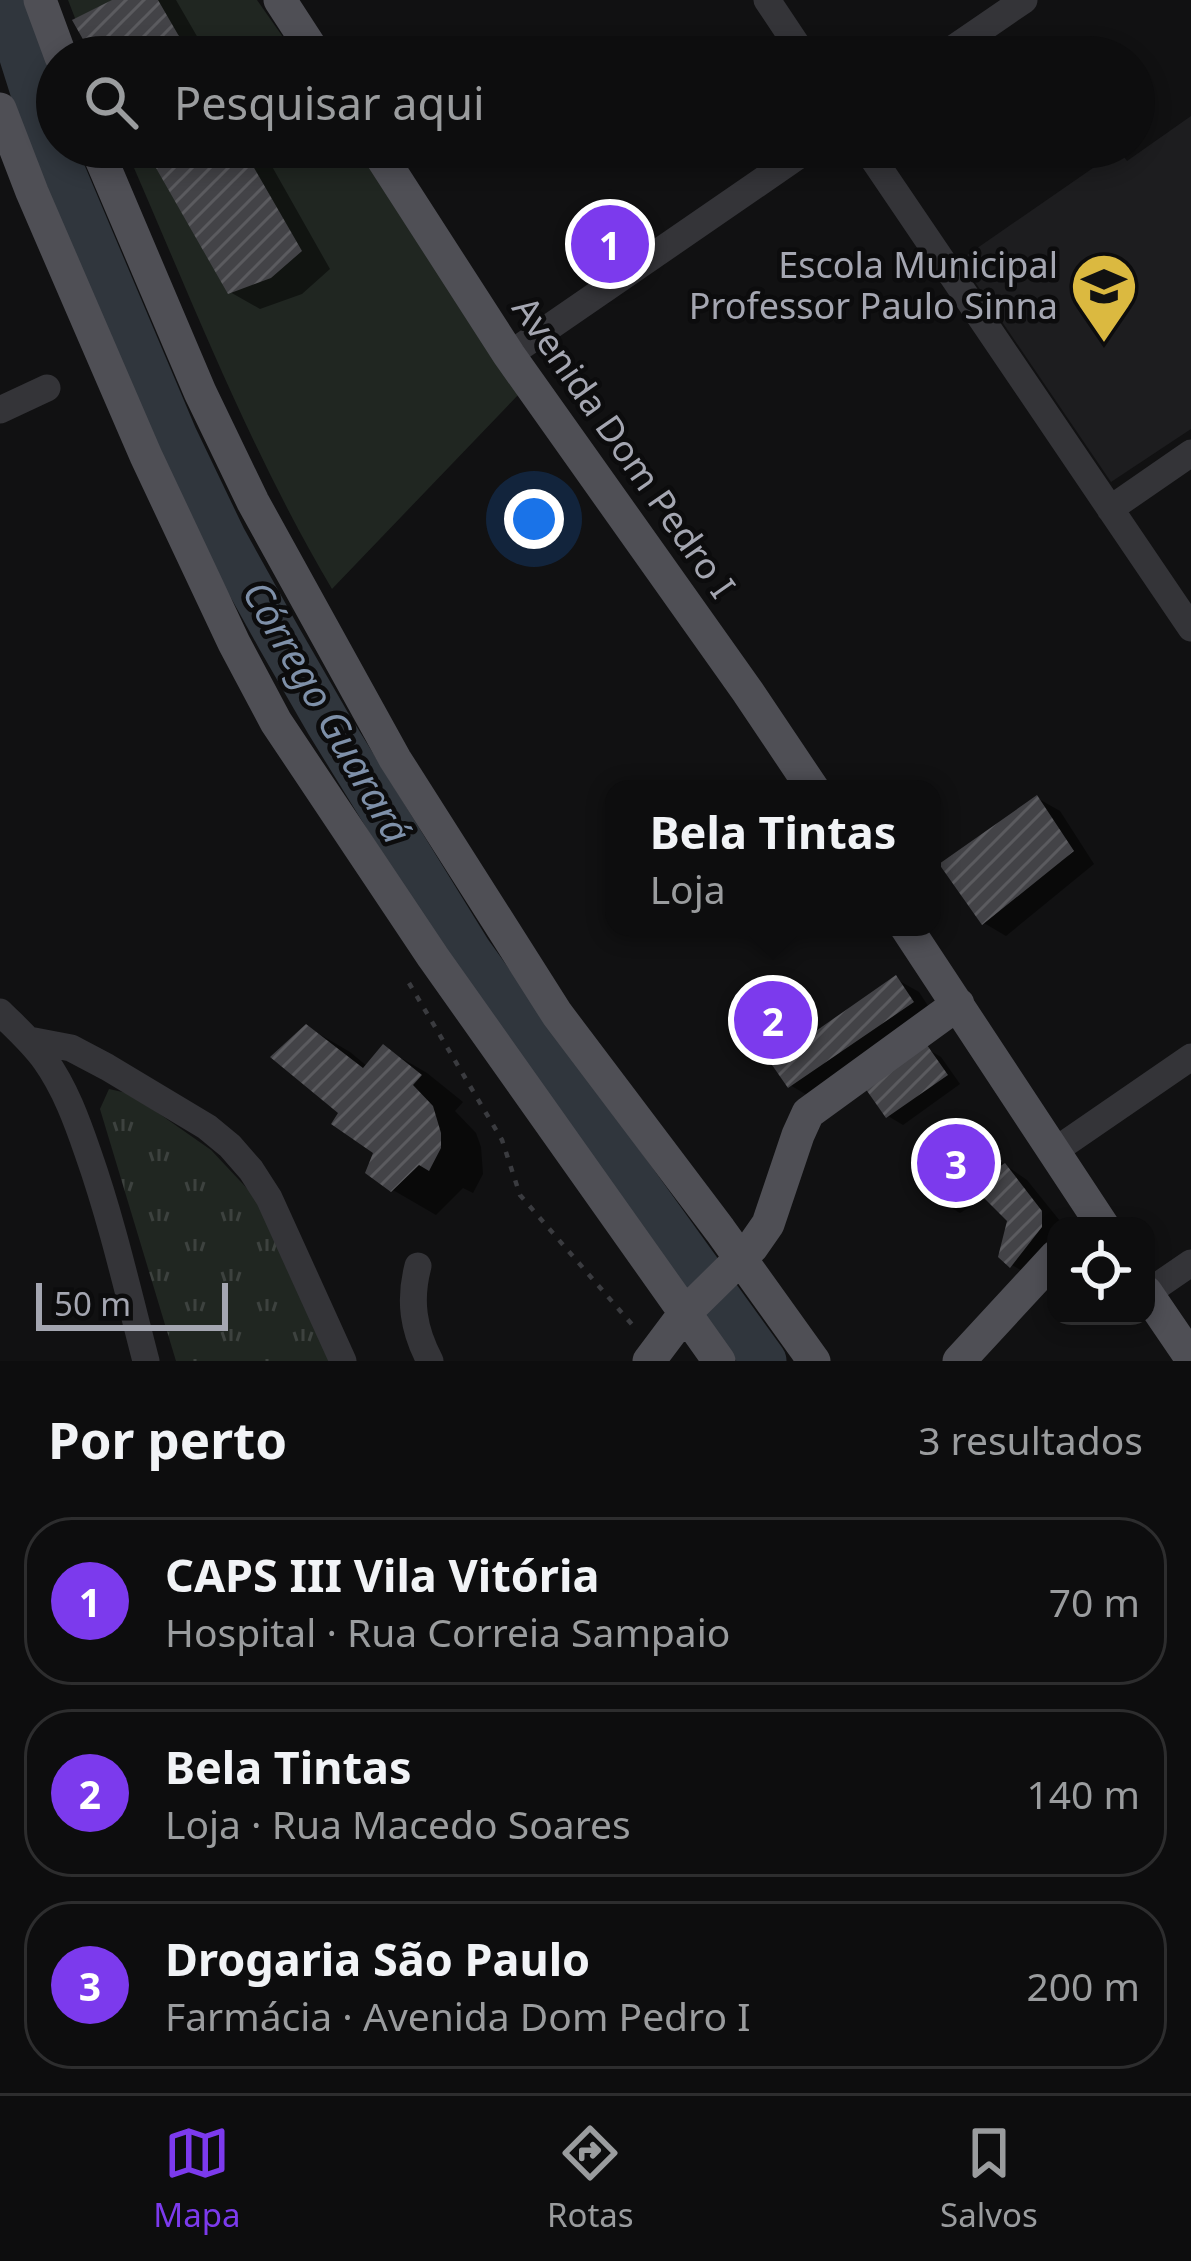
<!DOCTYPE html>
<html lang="pt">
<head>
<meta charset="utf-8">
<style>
	:root { --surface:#0d0d0e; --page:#161617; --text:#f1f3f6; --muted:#9a9c9e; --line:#2d2d2e; --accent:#7c3aed }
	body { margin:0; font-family:"Noto Sans",sans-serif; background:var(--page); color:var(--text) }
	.controls { position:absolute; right:36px; bottom:36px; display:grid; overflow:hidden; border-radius:24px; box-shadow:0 6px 18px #0003 }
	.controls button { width:108px; height:108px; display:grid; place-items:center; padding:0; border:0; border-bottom:3px solid var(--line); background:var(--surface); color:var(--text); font:60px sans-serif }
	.scale { position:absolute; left:36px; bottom:30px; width:192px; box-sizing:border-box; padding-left:12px; border:6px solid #a4a6b1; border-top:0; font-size:33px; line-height:42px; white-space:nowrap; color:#a4a6b1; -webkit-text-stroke:9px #0c0c0d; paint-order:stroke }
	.you { position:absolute; left:534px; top:519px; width:42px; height:42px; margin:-30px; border:9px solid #fff; border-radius:50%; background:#1a73e8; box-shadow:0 0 0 18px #1a73e833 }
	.badge { display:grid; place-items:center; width:78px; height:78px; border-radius:50%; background:var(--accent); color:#fff; font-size:39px; font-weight:700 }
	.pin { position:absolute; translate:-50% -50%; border:6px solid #fff; box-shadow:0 3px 12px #0006 }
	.popup { position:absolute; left:605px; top:780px; width:336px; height:156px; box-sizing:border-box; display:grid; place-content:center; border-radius:24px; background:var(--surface); filter:drop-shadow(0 3px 9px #0005); font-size:39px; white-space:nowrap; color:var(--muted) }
	.popup b { font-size:45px; color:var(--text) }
	.popup::after { content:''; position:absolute; left:50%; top:100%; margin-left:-24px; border:24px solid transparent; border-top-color:var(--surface) }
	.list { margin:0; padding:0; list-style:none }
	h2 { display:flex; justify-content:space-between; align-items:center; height:156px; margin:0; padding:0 48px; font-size:51px }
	h2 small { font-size:39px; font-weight:400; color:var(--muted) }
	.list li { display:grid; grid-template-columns:78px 1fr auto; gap:36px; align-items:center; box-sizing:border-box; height:168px; margin:0 24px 24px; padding:0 24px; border:3px solid var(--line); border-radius:48px }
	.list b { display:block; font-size:45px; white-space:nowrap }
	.list p { margin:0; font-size:39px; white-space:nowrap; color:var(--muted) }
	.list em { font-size:39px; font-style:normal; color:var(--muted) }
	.icon { flex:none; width:66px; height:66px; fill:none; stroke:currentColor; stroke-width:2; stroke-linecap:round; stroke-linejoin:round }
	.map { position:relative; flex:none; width:1191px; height:1361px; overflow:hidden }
	.search { position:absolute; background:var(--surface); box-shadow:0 6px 18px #0003; left:36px; right:36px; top:36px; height:132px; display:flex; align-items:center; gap:30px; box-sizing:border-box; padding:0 42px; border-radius:66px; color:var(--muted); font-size:45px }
	.sheet { height:732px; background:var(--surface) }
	nav { display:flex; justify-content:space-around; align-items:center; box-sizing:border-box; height:168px; border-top:3px solid var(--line); background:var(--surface); font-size:33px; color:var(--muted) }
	nav a { display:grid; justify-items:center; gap:6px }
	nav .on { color:var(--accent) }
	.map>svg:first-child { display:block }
	.built { fill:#1d1d1f }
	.grass { fill:#202621 }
	.park { fill:url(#park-tufts) }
	.shadow { fill:#0007 }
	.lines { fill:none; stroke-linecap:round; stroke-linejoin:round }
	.river { stroke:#30363d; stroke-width:45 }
	.building { fill:url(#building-hatch) }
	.path { stroke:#3a3b3f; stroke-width:4.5; stroke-dasharray:6 9; stroke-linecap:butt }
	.minor { stroke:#343438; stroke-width:27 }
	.major { stroke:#4f4f55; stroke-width:33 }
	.labels { text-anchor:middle; stroke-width:9; stroke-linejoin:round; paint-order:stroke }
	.poi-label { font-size:36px; fill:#a4a6b1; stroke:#0c0c0d; text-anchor:end }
	.street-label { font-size:36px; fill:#a4a6b1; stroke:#0c0c0d }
	.water-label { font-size:39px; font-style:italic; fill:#7e90a9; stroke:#0c0c0d }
</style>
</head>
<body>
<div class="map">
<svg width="1191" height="1361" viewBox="0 0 1191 1361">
	<defs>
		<pattern id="park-tufts" width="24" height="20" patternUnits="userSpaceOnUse" patternTransform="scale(3)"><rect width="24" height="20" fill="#202621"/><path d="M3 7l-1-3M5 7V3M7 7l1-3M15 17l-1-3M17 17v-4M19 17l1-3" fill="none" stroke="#3d423f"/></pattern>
		<pattern id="building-hatch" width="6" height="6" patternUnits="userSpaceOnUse" patternTransform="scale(3)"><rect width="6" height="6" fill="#434347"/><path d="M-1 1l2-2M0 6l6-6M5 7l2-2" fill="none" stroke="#5b5b5f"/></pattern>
	</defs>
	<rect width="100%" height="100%" fill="#111112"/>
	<path class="built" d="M 1191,116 L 1191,429 L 1111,482 L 960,260 L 1119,150 L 1127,161 Z"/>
	<path class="grass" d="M 68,0 L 257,0 L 297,57 L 90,57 Z
		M 125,147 L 358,147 L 519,394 L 332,589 C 249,449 190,296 125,147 Z"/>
	<path class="park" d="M 109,1089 L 131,1094 L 211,1150 L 256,1198 L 330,1361 L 176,1361 L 100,1109 Z"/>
	<path class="shadow" d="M 117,0 L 176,0 L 209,57 L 97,57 Z
		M 148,147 L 261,147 L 330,269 L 302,294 L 260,309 L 230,292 Z
		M 1037,798 L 1060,811 L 1094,864 L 1006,936 L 984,923 Z
		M 896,979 L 919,992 L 934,1015 L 812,1098 L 790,1085 L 776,982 L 798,994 L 822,1030 Z
		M 307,1027 L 350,1052 L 368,1067 L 384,1048 L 427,1073 L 463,1102 L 455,1111 L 476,1133 L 481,1147 L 483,1174 L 473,1193 L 463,1188 L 436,1215 L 393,1190 L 377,1152 L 342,1113 Z
		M 927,1049 L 941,1057 L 960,1084 L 903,1125 L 888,1116 Z
		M 969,1129 L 1001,1149 L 995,1153 L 998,1160 L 1027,1180 L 1064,1226 L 1056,1226 L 1056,1250 L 1034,1278 L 1012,1265 L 1011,1220 L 987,1196 L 960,1213 L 938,1200 Z"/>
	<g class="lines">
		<path class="river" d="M 4,0 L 44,127 L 175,437 L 224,539 L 279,638 L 328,723 L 470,953 L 764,1361"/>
	</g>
	<path class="building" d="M 112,0 L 158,0 L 191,57 L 93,57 L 72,20 Z
		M 144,147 L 242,147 L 302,251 L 271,278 L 228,294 Z
		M 1037,795 L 1074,851 L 982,925 L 939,864 Z
		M 896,975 L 914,1002 L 788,1088 L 732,1007 L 776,978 L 813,1033 Z
		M 306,1024 L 363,1068 L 383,1044 L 422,1075 L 413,1085 L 433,1106 L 441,1133 L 441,1148 L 429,1171 L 419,1165 L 391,1192 L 365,1173 L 373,1153 L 331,1124 L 338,1113 L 270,1057 Z
		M 927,1045 L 948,1075 L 886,1118 L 865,1088 Z
		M 969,1125 L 981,1136 L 974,1140 L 980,1152 L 989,1151 L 1002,1161 L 936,1202 L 911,1165 Z
		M 1005,1163 L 1042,1211 L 1042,1227 L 1010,1268 L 998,1257 L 1007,1221 L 971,1185 Z"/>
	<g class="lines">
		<path class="path" d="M 409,983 L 502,1140 L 520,1195 L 635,1328"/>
		<path class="minor" d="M 767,0 L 805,57
			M 941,57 L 1024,0
			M 865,147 L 1191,628
			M 509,355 L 811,147
			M 0,410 L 47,388
			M 1110,509 L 1191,453
			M 0,1012 C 16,1028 32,1042 45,1060 C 65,1088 77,1121 88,1153 C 112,1221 128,1292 146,1361
			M 29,1040 L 71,1048 L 107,1067 L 207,1127 L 230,1146 L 251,1170 L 269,1198 L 343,1361
			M 1053,1152 L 1191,1057
			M 418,1266 C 409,1300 413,1329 430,1361
			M 1147,1293 L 1191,1263"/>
		<path class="major" d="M 40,0 L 61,57
			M 280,0 L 317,57
			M 0,109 L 32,192 L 146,456 L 234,643 L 276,722 L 433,957 L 719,1361
			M 96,147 L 200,392 L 253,502 L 395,759 L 557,1014 L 720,1230 L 814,1361
			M 375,147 L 509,355 L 748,692 L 813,789
			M 906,927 L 1103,1226
			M 1146,1292 L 1191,1358
			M 649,1361 L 685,1313 L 752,1247 L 768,1224 L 798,1135 L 808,1113 L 958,1004
			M 959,1361 L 1056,1256"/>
	</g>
	<defs>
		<symbol id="school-pin" viewBox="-11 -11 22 30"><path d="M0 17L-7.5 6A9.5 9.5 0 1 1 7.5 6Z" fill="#dbb940" stroke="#0c0c0d"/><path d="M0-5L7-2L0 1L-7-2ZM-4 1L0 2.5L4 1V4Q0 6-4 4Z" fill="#111"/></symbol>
	</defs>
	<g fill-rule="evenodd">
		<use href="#school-pin" x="1066" y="248" width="76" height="104"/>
	</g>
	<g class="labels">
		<g class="poi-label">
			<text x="1058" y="278">Escola Municipal<tspan x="1058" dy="41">Professor Paulo Sinna</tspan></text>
		</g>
		<g class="street-label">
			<text transform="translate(624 447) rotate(55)" y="13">Avenida Dom Pedro I</text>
		</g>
		<g class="water-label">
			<text transform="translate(327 712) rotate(60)" y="14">Córrego Guarará</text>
		</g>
	</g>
</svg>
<div class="controls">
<button><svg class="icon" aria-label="locate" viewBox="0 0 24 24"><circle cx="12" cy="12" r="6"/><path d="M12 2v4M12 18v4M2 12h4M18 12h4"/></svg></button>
</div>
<div class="scale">50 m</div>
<div class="you"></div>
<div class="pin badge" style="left:610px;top:244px">1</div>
<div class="pin badge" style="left:773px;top:1020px">2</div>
<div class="popup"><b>Bela Tintas</b>Loja</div>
<div class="pin badge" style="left:956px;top:1163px">3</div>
<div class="search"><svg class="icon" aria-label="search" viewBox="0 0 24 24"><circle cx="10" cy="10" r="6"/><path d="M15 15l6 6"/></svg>Pesquisar aqui</div>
</div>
<section class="sheet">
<h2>Por perto<small>3 resultados</small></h2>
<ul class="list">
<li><span class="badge">1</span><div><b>CAPS III Vila Vitória</b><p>Hospital · Rua Correia Sampaio</p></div><em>70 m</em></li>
<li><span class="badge">2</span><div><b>Bela Tintas</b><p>Loja · Rua Macedo Soares</p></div><em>140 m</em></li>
<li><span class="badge">3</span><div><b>Drogaria São Paulo</b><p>Farmácia · Avenida Dom Pedro I</p></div><em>200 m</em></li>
</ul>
</section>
<nav>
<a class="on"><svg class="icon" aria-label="map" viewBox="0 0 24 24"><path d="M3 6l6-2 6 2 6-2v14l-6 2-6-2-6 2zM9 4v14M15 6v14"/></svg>Mapa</a>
<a><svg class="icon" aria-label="directions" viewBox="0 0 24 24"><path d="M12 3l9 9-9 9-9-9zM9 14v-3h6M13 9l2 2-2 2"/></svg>Rotas</a>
<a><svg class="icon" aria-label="saved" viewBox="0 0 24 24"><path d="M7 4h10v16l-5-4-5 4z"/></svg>Salvos</a>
</nav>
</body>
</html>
